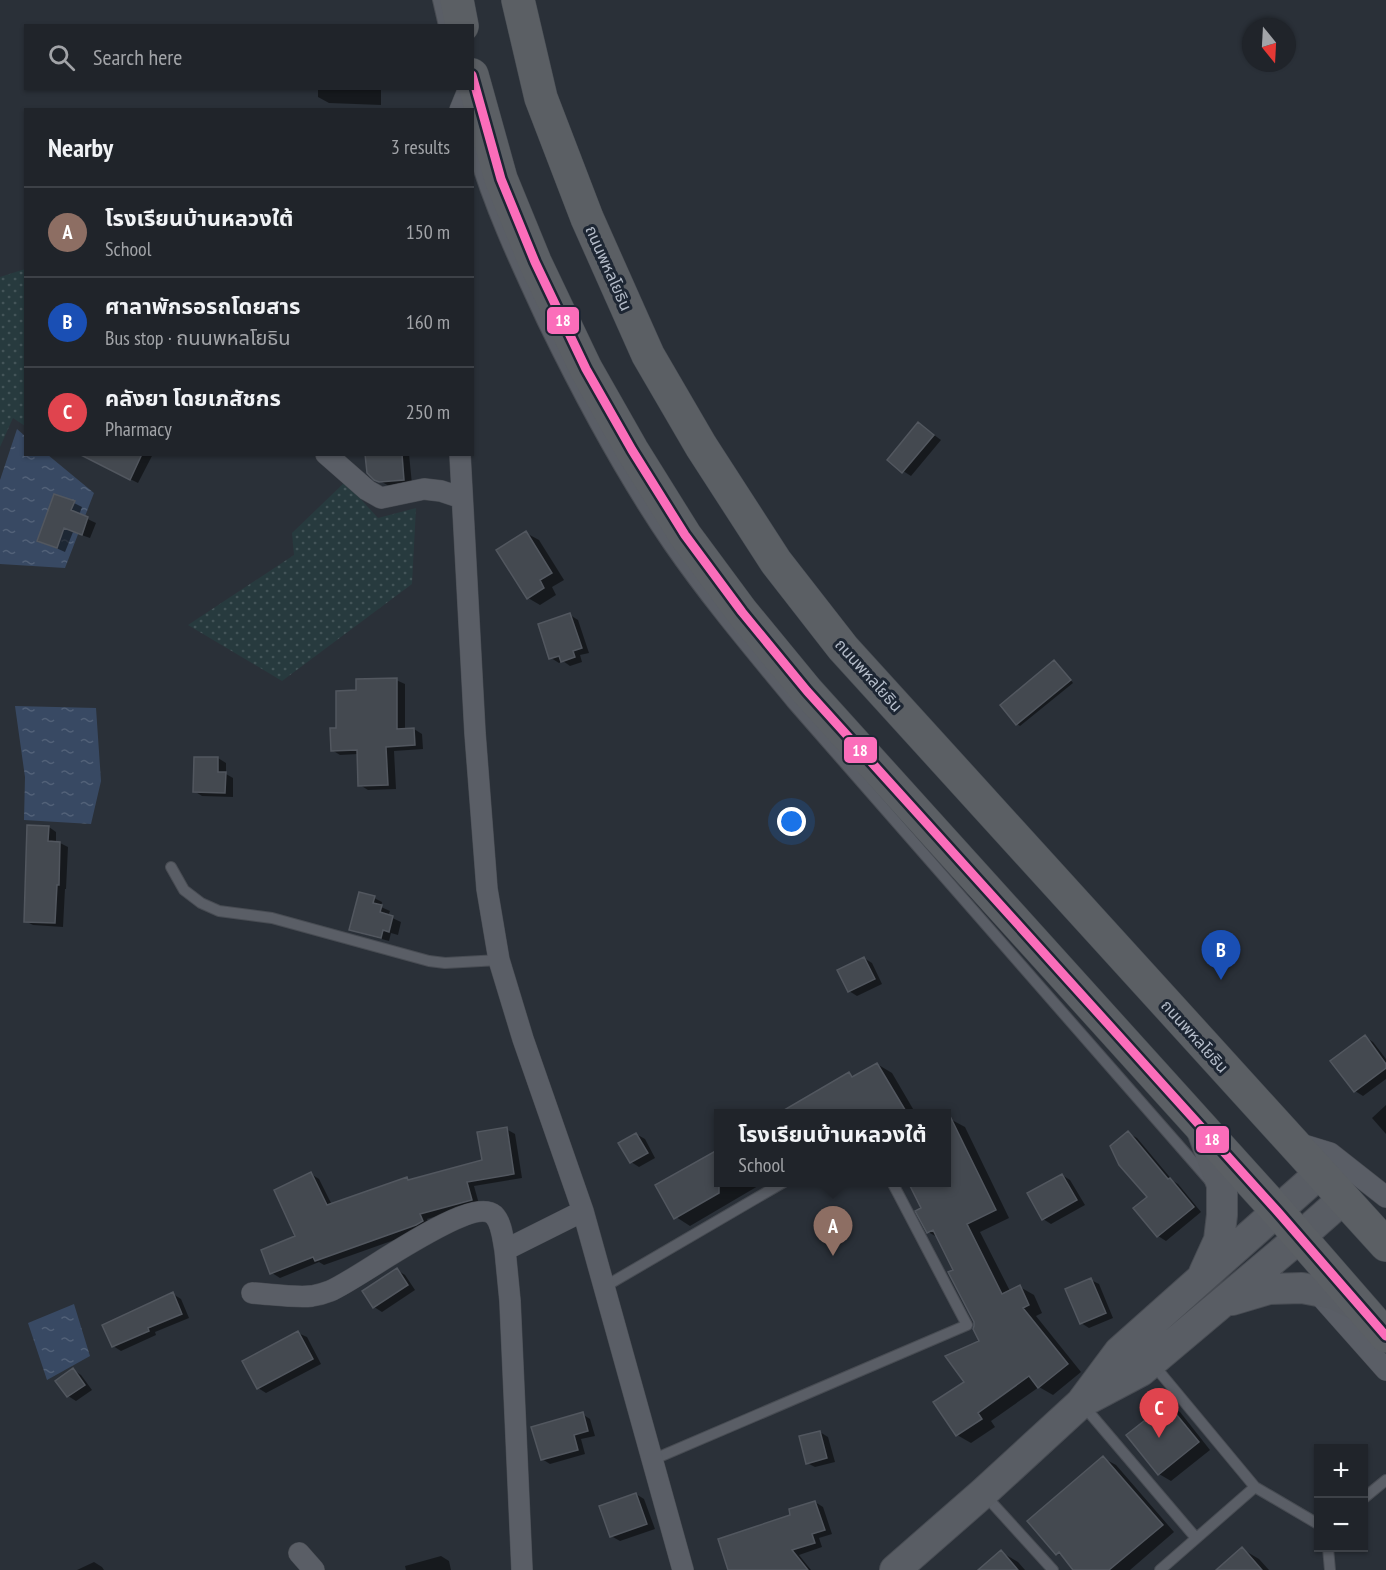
<!DOCTYPE html>
<html lang="en">
<head>
<meta charset="utf-8">
<style>
	:root { --surface:#20242a; --page:#282c32; --text:#f1f3f6; --muted:#a2a4a8; --line:#3d4147; --accent:#848b96 }
	body { margin:0; font-family:"PT Sans Narrow","Noto Sans Thai",sans-serif; background:var(--page); color:var(--text) }
	.controls { position:absolute; right:18px; bottom:18px; display:grid; overflow:hidden; border-radius:0px; box-shadow:0 2px 4px #0004 }
	.controls button { width:54px; height:54px; display:grid; place-items:center; padding:0; border:0; border-bottom:2px solid var(--line); background:var(--surface); color:var(--text); font:30px sans-serif }
	.compass { position:absolute; left:1242px; top:18px; width:54px; height:54px; border-radius:50%; background:var(--surface); box-shadow:0 2px 4px #0004; rotate:162deg }
	.you { position:absolute; left:792px; top:822px; width:21px; height:21px; margin:-15px; border:4px solid #fff; border-radius:50%; background:#1a73e8; box-shadow:0 0 0 9px #1a73e833 }
	.badge { display:grid; place-items:center; width:39px; height:39px; border-radius:50%; background:var(--accent); color:#fff; font-size:20px; font-weight:700 }
	.pin { position:absolute; translate:-50% -50px; filter:drop-shadow(0 2px 3px #0008) }
	.pin::after { content:''; position:absolute; top:32px; width:21px; height:18px; background:inherit; clip-path:polygon(0 0,100% 0,50% 100%) }
	.popup { position:absolute; left:714px; top:1109px; width:237px; height:78px; box-sizing:border-box; display:grid; place-content:center; border-radius:0px; background:var(--surface); filter:drop-shadow(0 2px 4px #0005); font-size:20px; white-space:nowrap; color:var(--muted) }
	.popup b { font-size:22px; color:var(--text) }
	.popup::after { content:''; position:absolute; left:50%; top:100%; margin-left:-12px; border:12px solid transparent; border-top-color:var(--surface) }
	.list { margin:0; padding:0; list-style:none }
	h2 { display:flex; justify-content:space-between; align-items:center; height:78px; margin:0; padding:0 24px; font-size:26px }
	h2 small { font-size:20px; font-weight:400; color:var(--muted) }
	.list li { display:grid; grid-template-columns:39px 1fr auto; gap:18px; align-items:center; box-sizing:border-box; height:90px; padding:0 24px; border-top:2px solid var(--line) }
	.list b { display:block; font-size:22px; white-space:nowrap }
	.list p { margin:0; font-size:20px; white-space:nowrap; color:var(--muted) }
	.list em { font-size:20px; font-style:normal; color:var(--muted) }
	.icon { flex:none; width:33px; height:33px; fill:none; stroke:currentColor; stroke-width:2; stroke-linecap:round; stroke-linejoin:round }
	.map { position:relative; flex:none; width:1386px; height:1570px; overflow:hidden }
	.search { position:absolute; background:var(--surface); box-shadow:0 2px 4px #0004; left:24px; top:24px; width:450px; height:66px; display:flex; align-items:center; gap:15px; box-sizing:border-box; padding:0 21px; border-radius:0px; color:var(--muted); font-size:22px }
	.panel { position:absolute; background:var(--surface); box-shadow:0 2px 4px #0004; left:24px; top:108px; width:450px; height:348px; border-radius:0px }
	.map>svg:first-child { display:block }
	.grass { fill:url(#grass-dots) }
	.water { fill:url(#water-ripples) }
	.shadow { fill:#0007 }
	.building { fill:#444950; stroke:#52575f; stroke-width:1.5 }
	.lines { fill:none; stroke-linecap:round; stroke-linejoin:round }
	.service-casing { stroke:#484c53; stroke-width:12 }
	.minor-casing { stroke:#484c53; stroke-width:22 }
	.secondary-casing { stroke:#484c53; stroke-width:32 }
	.trunk-casing { stroke:#474c53; stroke-width:34 }
	.service { stroke:#5a5e66; stroke-width:10 }
	.minor { stroke:#5a5e66; stroke-width:21 }
	.secondary { stroke:#595d64; stroke-width:30 }
	.trunk { stroke:#5b5f64; stroke-width:33 }
	.bus-1-casing { stroke:#1d2633; stroke-width:14 }
	.bus-1 { stroke:#fb6dba; stroke-width:9 }
	.labels { text-anchor:middle; stroke-width:6; stroke-linejoin:round; paint-order:stroke }
	.street-label { font-size:16px; fill:#b4bcc9; stroke:#1d2633 }
	.line-badge { stroke:#1d2633; stroke-width:2 }
	.badge-label { font-size:16px; text-anchor:middle; font-weight:bold; fill:#fff }
</style>
</head>
<body>
<div class="map">
<svg width="1386" height="1570" viewBox="0 0 1386 1570">
	<defs>
		<pattern id="grass-dots" width="8" height="8" patternUnits="userSpaceOnUse" patternTransform="scale(1.5)"><rect width="8" height="8" fill="#273a3e"/><path d="M2 2h.1M6 6h.1" fill="none" stroke="#445559" stroke-width="1.8" stroke-linecap="round"/></pattern>
		<pattern id="water-ripples" width="26" height="14" patternUnits="userSpaceOnUse" patternTransform="scale(1.5)"><rect width="26" height="14" fill="#384963"/><path d="M2 4q2-2 4 0t4 0M15 11q2-2 4 0t4 0" fill="none" stroke="#526178"/></pattern>
	</defs>
	<rect width="100%" height="100%" fill="#2a3038"/>
	<path class="grass" d="M 25,269 L 25,426 L 13,418 L 0,447 L 0,277 Z
		M 345,482 L 378,518 L 416,508 L 412,584 L 282,681 L 188,625 L 294,555 L 292,533 Z"/>
	<path class="water" d="M 17,429 L 25,436 L 26,454 L 48,455 L 94,493 L 65,568 L 0,564 L 0,480 Z
		M 15,706 L 96,708 L 101,781 L 91,824 L 24,820 L 25,777 Z
		M 74,1304 L 90,1356 L 47,1380 L 28,1323 Z"/>
	<path class="shadow" d="M 318,88 L 381,88 L 381,105 L 329,103 L 318,97 Z
		M 919,424 L 941,440 L 911,476 L 903,471 Z
		M 87,454 L 153,454 L 138,483 L 94,461 Z
		M 366,454 L 409,454 L 412,484 L 389,486 L 375,478 Z
		M 74,503 L 82,507 L 79,515 L 96,523 L 90,538 L 73,532 L 65,552 L 38,540 Z
		M 526,533 L 539,540 L 564,580 L 552,587 L 556,595 L 540,605 L 528,598 Z
		M 570,615 L 578,620 L 589,653 L 580,655 L 582,662 L 570,666 L 563,661 L 559,663 L 551,658 Z
		M 1055,662 L 1058,664 L 1073,683 L 1020,726 L 1017,724 Z
		M 396,680 L 405,684 L 405,730 L 414,729 L 422,734 L 423,749 L 394,751 L 396,789 L 368,790 L 360,785 L 358,754 L 340,755 L 332,750 L 337,729 L 358,692 Z
		M 218,758 L 226,763 L 226,774 L 233,778 L 233,797 L 202,796 L 194,791 Z
		M 49,827 L 56,832 L 56,843 L 60,843 L 68,847 L 66,889 L 65,889 L 63,927 L 33,925 L 25,921 Z
		M 374,898 L 382,902 L 381,907 L 390,911 L 388,916 L 401,922 L 398,935 L 391,933 L 389,941 L 359,933 L 351,929 Z
		M 864,958 L 872,963 L 882,984 L 857,996 L 849,991 Z
		M 1365,1037 L 1373,1042 L 1386,1059 L 1386,1079 L 1363,1096 L 1355,1091 Z
		M 877,1064 L 892,1073 L 916,1114 L 782,1114 L 849,1074 L 855,1077 Z
		M 1386,1105 L 1386,1134 L 1372,1118 Z
		M 950,1119 L 965,1127 L 1009,1218 L 980,1232 L 1010,1291 L 1020,1287 L 1034,1295 L 1042,1313 L 1036,1316 L 1081,1372 L 1053,1395 L 1039,1387 L 991,1421 L 995,1427 L 971,1443 L 957,1435 L 966,1382 L 981,1342 L 956,1270 L 939,1238 L 928,1232 L 923,1208 L 947,1182 L 947,1120 Z
		M 506,1129 L 515,1134 L 522,1178 L 474,1186 L 479,1204 L 427,1219 L 430,1226 L 425,1229 L 324,1265 L 319,1262 L 280,1278 L 272,1273 L 298,1237 L 311,1174 L 319,1179 L 332,1205 L 407,1178 L 411,1181 L 483,1161 Z
		M 1128,1133 L 1137,1138 L 1173,1181 L 1178,1184 L 1201,1212 L 1166,1241 L 1158,1236 L 1149,1197 Z
		M 636,1134 L 645,1139 L 655,1158 L 639,1167 L 631,1162 Z
		M 719,1150 L 719,1182 L 765,1182 L 690,1226 L 676,1217 L 657,1186 Z
		M 1062,1175 L 1070,1180 L 1085,1205 L 1051,1224 L 1043,1219 Z
		M 397,1270 L 405,1275 L 415,1290 L 382,1312 L 374,1307 Z
		M 1091,1280 L 1099,1284 L 1113,1318 L 1089,1328 L 1081,1323 Z
		M 173,1294 L 181,1299 L 189,1318 L 155,1332 L 156,1335 L 121,1351 L 113,1346 Z
		M 298,1333 L 307,1337 L 321,1364 L 266,1393 L 258,1388 Z
		M 73,1370 L 81,1375 L 92,1390 L 76,1401 L 68,1396 Z
		M 1167,1404 L 1180,1412 L 1210,1450 L 1171,1481 L 1159,1474 Z
		M 582,1414 L 590,1419 L 595,1436 L 581,1439 L 585,1454 L 550,1464 L 542,1459 Z
		M 820,1432 L 828,1437 L 835,1462 L 815,1467 L 807,1463 Z
		M 1103,1458 L 1116,1465 L 1174,1532 L 1130,1570 L 1075,1570 L 1066,1558 L 1057,1553 Z
		M 636,1494 L 644,1499 L 655,1529 L 620,1541 L 611,1536 Z
		M 815,1502 L 823,1507 L 832,1534 L 819,1538 L 822,1547 L 799,1555 L 811,1570 L 730,1570 L 792,1516 Z
		M 1242,1549 L 1259,1559 L 1269,1570 L 1218,1570 Z
		M 1001,1552 L 1018,1562 L 1025,1570 L 980,1570 Z
		M 441,1556 L 449,1561 L 451,1570 L 406,1570 L 405,1566 Z
		M 94,1562 L 102,1567 L 104,1570 L 77,1570 Z"/>
	<path class="building" d="M 918,422 L 934,435 L 902,473 L 887,460 Z
		M 79,454 L 142,454 L 130,480 Z
		M 365,454 L 402,454 L 404,480 L 379,482 L 374,480 L 367,473 Z
		M 54,494 L 75,501 L 71,510 L 88,517 L 82,535 L 64,528 L 57,548 L 37,541 Z
		M 526,531 L 552,573 L 540,580 L 544,588 L 527,599 L 496,550 Z
		M 570,613 L 582,648 L 573,651 L 575,657 L 561,662 L 559,656 L 549,659 L 538,624 Z
		M 1054,660 L 1071,680 L 1016,725 L 1000,705 Z
		M 397,678 L 397,729 L 414,728 L 415,745 L 386,747 L 388,785 L 358,786 L 357,750 L 331,751 L 330,728 L 336,728 L 336,691 L 356,690 L 356,679 Z
		M 194,757 L 218,757 L 218,772 L 226,772 L 225,793 L 193,792 Z
		M 27,825 L 49,826 L 48,841 L 60,842 L 59,885 L 57,885 L 55,923 L 24,922 Z
		M 359,892 L 375,896 L 373,903 L 382,905 L 380,912 L 393,916 L 389,932 L 383,930 L 381,938 L 349,930 Z
		M 864,957 L 875,979 L 848,992 L 837,970 Z
		M 1365,1035 L 1386,1064 L 1386,1068 L 1354,1092 L 1330,1061 Z
		M 877,1063 L 907,1113 L 779,1113 L 849,1072 L 852,1077 Z
		M 947,1110 L 996,1210 L 967,1224 L 1002,1294 L 1020,1285 L 1029,1305 L 1023,1308 L 1068,1364 L 1038,1388 L 1029,1376 L 978,1413 L 982,1419 L 956,1436 L 933,1402 L 964,1382 L 945,1356 L 979,1341 L 973,1329 L 974,1326 L 974,1322 L 948,1272 L 953,1270 L 933,1230 L 927,1233 L 915,1211 L 921,1208 L 908,1182 L 947,1182 Z
		M 507,1127 L 514,1174 L 467,1182 L 472,1200 L 420,1214 L 423,1221 L 416,1225 L 315,1261 L 313,1257 L 270,1274 L 261,1250 L 295,1236 L 274,1190 L 311,1172 L 327,1205 L 407,1177 L 408,1180 L 482,1160 L 477,1132 Z
		M 1128,1131 L 1168,1179 L 1170,1178 L 1194,1207 L 1157,1237 L 1133,1208 L 1147,1197 L 1119,1165 L 1110,1146 Z
		M 636,1133 L 648,1153 L 630,1163 L 618,1143 Z
		M 719,1149 L 719,1193 L 674,1219 L 655,1185 Z
		M 1062,1174 L 1077,1200 L 1042,1220 L 1027,1193 Z
		M 397,1268 L 408,1285 L 373,1308 L 362,1291 Z
		M 1091,1278 L 1106,1313 L 1080,1324 L 1065,1289 Z
		M 173,1292 L 182,1314 L 148,1328 L 149,1331 L 112,1347 L 102,1325 Z
		M 298,1331 L 313,1359 L 257,1389 L 242,1361 Z
		M 73,1368 L 85,1385 L 67,1397 L 55,1381 Z
		M 1167,1403 L 1199,1442 L 1158,1475 L 1126,1435 Z
		M 583,1412 L 588,1431 L 574,1435 L 578,1450 L 541,1460 L 531,1427 Z
		M 820,1431 L 827,1458 L 806,1464 L 799,1436 Z
		M 1103,1456 L 1163,1525 L 1109,1570 L 1073,1570 L 1059,1552 L 1056,1555 L 1027,1521 Z
		M 636,1493 L 647,1524 L 610,1537 L 599,1506 Z
		M 815,1501 L 825,1530 L 812,1534 L 815,1543 L 792,1550 L 808,1570 L 728,1570 L 718,1539 L 790,1515 L 789,1509 Z
		M 1242,1547 L 1262,1570 L 1216,1570 Z
		M 1001,1550 L 1018,1570 L 978,1570 Z"/>
	<g class="lines">
		<defs>
			<path id="service" d="M 438,0 L 444,26
				M 472,148 C 490,210 517,267 544,325 C 581,401 621,476 669,546 C 707,601 750,652 792,703 L 1210,1181
				M 171,867 L 184,890 L 201,903 L 219,911 L 272,918 L 429,961 L 445,963 L 499,960
				M 604,1287 L 784,1182
				M 1152,1363 L 1255,1487
				M 1082,1404 L 1196,1538
				M 652,1460 L 967,1325 L 892,1182
				M 983,1493 L 1053,1570
				M 1364,1498 L 1386,1480
				M 1328,1548 L 1330,1570
				M 1160,1570 L 1255,1487 L 1318,1524"/>
			<path id="minor" d="M 460,110 L 469,88
				M 326,454 L 367,490 L 381,498 L 424,489 L 441,491 L 462,498
				M 460,454 L 475,733 L 487,889 L 499,960 L 523,1039 L 583,1211 L 683,1570
				M 1294,1142 L 1330,1153 L 1386,1197
				M 1315,1290 L 1386,1370
				M 252,1293 C 270,1294 295,1298 312,1296 C 318,1295 325,1293 330,1291 C 358,1280 470,1194 494,1215 C 502,1223 503,1240 505,1250
				M 299,1553 L 314,1570
				M 522,1570 L 510,1301 L 505,1250 L 583,1211"/>
			<path id="secondary" d="M 1202,1130 L 1222,1185 L 1222,1215 L 1219,1240 L 1204,1273
				M 1232,1300 L 1269,1289 L 1302,1288 L 1334,1294 L 1362,1308
				M 1090,1398 L 1141,1371 L 1300,1237 L 1343,1199
				M 895,1570 L 983,1493 L 1081,1403 L 1119,1352 L 1320,1173"/>
			<path id="trunk" d="M 457,0 L 462,26
				M 518,0 L 541,98 L 587,218 L 648,355 L 701,446 L 776,562 L 843,648 L 1386,1245
				M 472,75 L 501,179 L 535,262 L 586,369 L 632,450 L 685,535 L 742,612 L 807,691 L 1278,1212 L 1386,1336"/>
		</defs>
		<use href="#service" class="service-casing"/>
		<use href="#minor" class="minor-casing"/>
		<use href="#secondary" class="secondary-casing"/>
		<use href="#trunk" class="trunk-casing"/>
		<use href="#service" class="service"/>
		<use href="#minor" class="minor"/>
		<use href="#secondary" class="secondary"/>
		<use href="#trunk" class="trunk"/>
		<defs>
			<path id="bus-1" d="M 472,75 L 501,179 L 535,262 L 586,369 L 632,450 L 685,535 L 742,612 L 807,691 L 1278,1212 L 1386,1336"/>
		</defs>
		<use href="#bus-1" class="bus-1-casing"/>
		<use href="#bus-1" class="bus-1"/>
	</g>
	<g class="labels">
		<g class="street-label">
			<text transform="translate(609 268) rotate(66)" y="6">ถนนพหลโยธิน</text>
			<text transform="translate(869 675) rotate(48)" y="6">ถนนพหลโยธิน</text>
			<text transform="translate(1195 1036) rotate(48)" y="6">ถนนพหลโยธิน</text>
		</g>
	</g>
	<g class="line-badge">
		<rect x="546" y="306" width="34" height="29" rx="6" fill="#fb6dba"/>
		<rect x="843" y="736" width="35" height="28" rx="6" fill="#fb6dba"/>
		<rect x="1195" y="1125" width="35" height="29" rx="6" fill="#fb6dba"/>
	</g>
	<g class="badge-label">
		<text x="563" y="326">18</text>
		<text x="860" y="756">18</text>
		<text x="1212" y="1145">18</text>
	</g>
</svg>
<div class="controls">
<button>+</button>
<button>−</button>
</div>
<svg class="compass" viewBox="-18 -18 36 36"><path d="M0-13l5 13h-10z" fill="#e53935"/><path d="M0 13l5-13h-10z" fill="#a2a4a8"/></svg>
<div class="you"></div>
<div class="pin badge" style="left:833px;top:1256px;background:#8d6e63">A</div>
<div class="popup"><b>โรงเรียนบ้านหลวงใต้</b>School</div>
<div class="pin badge" style="left:1221px;top:980px;background:#1a4fb4">B</div>
<div class="pin badge" style="left:1159px;top:1438px;background:#e0444e">C</div>
<div class="search"><svg class="icon" aria-label="search" viewBox="0 0 24 24"><circle cx="10" cy="10" r="6"/><path d="M15 15l6 6"/></svg>Search here</div>
<section class="panel">
<h2>Nearby<small>3 results</small></h2>
<ul class="list">
<li><span class="badge" style="background:#8d6e63">A</span><div><b>โรงเรียนบ้านหลวงใต้</b><p>School</p></div><em>150 m</em></li>
<li><span class="badge" style="background:#1a4fb4">B</span><div><b>ศาลาพักรอรถโดยสาร</b><p>Bus stop · ถนนพหลโยธิน</p></div><em>160 m</em></li>
<li><span class="badge" style="background:#e0444e">C</span><div><b>คลังยา โดยเภสัชกร</b><p>Pharmacy</p></div><em>250 m</em></li>
</ul>
</section>
</div>
</body>
</html>
